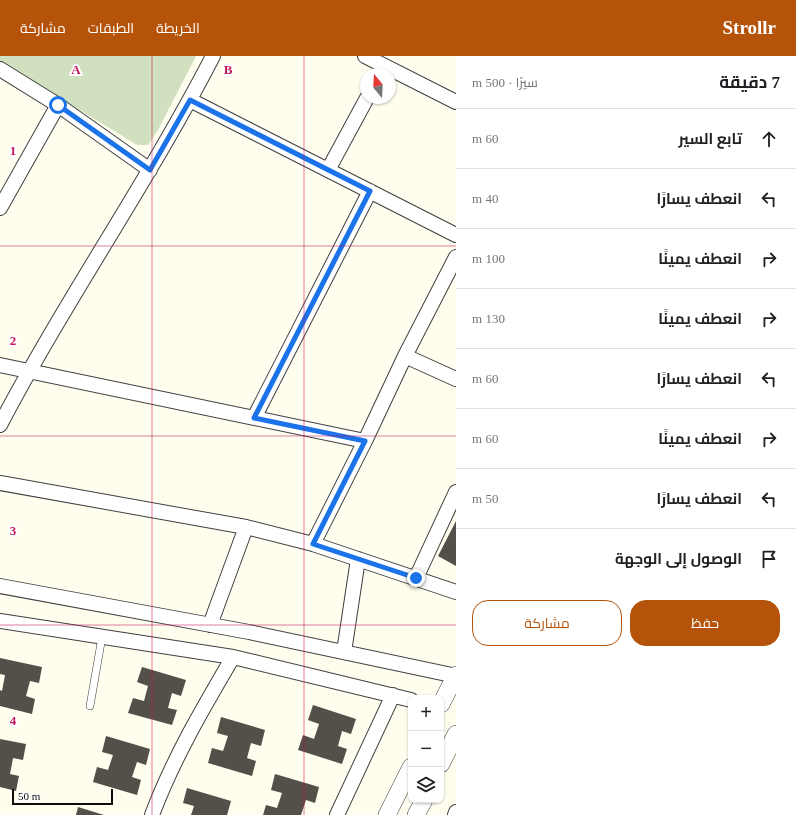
<!DOCTYPE html>
<html lang="ar">
<head>
<meta charset="utf-8">
<style>
	:root { --surface:#fff; --page:#f2f2f2; --text:#202124; --muted:#757577; --line:#e0e0e0; --accent:#b45309 }
	body { margin:0; font-family:"Times New Roman",Cairo,serif; background:var(--page); color:var(--text); direction:rtl }
	.controls { position:absolute; right:12px; bottom:12px; display:grid; overflow:hidden; border-radius:8px; box-shadow:0 1px 3px #0004 }
	.controls button { width:36px; height:36px; display:grid; place-items:center; padding:0; border:0; border-bottom:1px solid var(--line); background:var(--surface); color:var(--text); font:20px sans-serif }
	.compass { position:absolute; left:360px; top:12px; width:36px; height:36px; border-radius:50%; background:var(--surface); box-shadow:0 1px 3px #0004; rotate:342deg }
	.scale { position:absolute; left:12px; bottom:10px; width:101px; box-sizing:border-box; padding-left:4px; border:2px solid #0d0d0d; border-top:0; font-size:11px; line-height:14px; white-space:nowrap; color:#0d0d0d; -webkit-text-stroke:3px #fff; paint-order:stroke }
	.stop { position:absolute; width:12px; height:12px; margin:-9px; border:3px solid #1a73e8; border-radius:50%; background:#fff }
	.stop.end { background:#1a73e8; border-color:#fff; box-shadow:0 1px 4px #0008 }
	.list { margin:0; padding:0; list-style:none }
	h2 { display:flex; justify-content:space-between; align-items:center; height:52px; margin:0; padding:0 16px; font-size:17px }
	h2 small { font-size:13px; font-weight:400; color:var(--muted) }
	.list li { display:grid; grid-template-columns:26px 1fr auto; gap:12px; align-items:center; box-sizing:border-box; height:60px; padding:0 16px; border-top:1px solid var(--line) }
	.list b { display:block; font-size:15px; white-space:nowrap }
	.list em { font-size:13px; font-style:normal; color:var(--muted) }
	.actions { display:flex; gap:8px; padding:12px 16px }
	.actions a { flex:1; padding:9px 0; border:1px solid var(--accent); border-radius:16px; text-align:center; font-size:14px; color:var(--accent) }
	.actions .main { background:var(--accent); color:#fff }
	.icon { flex:none; width:22px; height:22px; fill:none; stroke:currentColor; stroke-width:2; stroke-linecap:round; stroke-linejoin:round }
	.map { position:relative; flex:none; width:456px; height:759px; overflow:hidden; direction:ltr }
	header { display:flex; align-items:center; gap:24px; box-sizing:border-box; height:56px; padding:0 20px; background:var(--accent); color:#fff }
	header strong { font-size:19px }
	nav { display:flex; gap:22px; margin-inline-start:auto; font-size:14px }
	main { display:flex }
	aside { flex:1; background:var(--surface) }
	.map>svg:first-child { display:block }
	.cemetery { fill:#d1e0bf }
	.building { fill:#554f49 }
	.lines { fill:none; stroke-linecap:round; stroke-linejoin:round }
	.service-casing { stroke:#404040; stroke-width:8 }
	.minor-casing { stroke:#404040; stroke-width:16 }
	.tertiary-casing { stroke:#404040; stroke-width:18 }
	.service { stroke:#fff; stroke-width:7 }
	.minor { stroke:#fff; stroke-width:14 }
	.tertiary { stroke:#fff; stroke-width:17 }
	.route { stroke:#1a73e8; stroke-width:5 }
	.grid { fill:none; stroke:#c2185b; stroke-width:1; stroke-opacity:0.55 }
	.grid-label { font-size:13px; text-anchor:middle; font-weight:bold; fill:#c2185b; stroke:#fff; stroke-width:4; stroke-linejoin:round; paint-order:stroke }
</style>
</head>
<body>
<header>
<strong>Strollr</strong>
<nav><a>الخريطة</a><a>الطبقات</a><a>مشاركة</a></nav>
</header>
<main>
<aside>
<h2>7 دقيقة<small>سيرًا · 500 m</small></h2>
<ul class="list">
<li><svg class="icon" aria-label="ahead" viewBox="0 0 24 24"><path d="M12 20V5M6 11l6-6 6 6"/></svg><div><b>تابع السير</b></div><em>60 m</em></li>
<li><svg class="icon" aria-label="left" viewBox="0 0 24 24"><path d="M17 20v-9H6M10 6l-5 5 5 5"/></svg><div><b>انعطف يسارًا</b></div><em>40 m</em></li>
<li><svg class="icon" aria-label="right" viewBox="0 0 24 24"><path d="M7 20v-9h11M14 6l5 5-5 5"/></svg><div><b>انعطف يمينًا</b></div><em>100 m</em></li>
<li><svg class="icon" aria-label="right" viewBox="0 0 24 24"><path d="M7 20v-9h11M14 6l5 5-5 5"/></svg><div><b>انعطف يمينًا</b></div><em>130 m</em></li>
<li><svg class="icon" aria-label="left" viewBox="0 0 24 24"><path d="M17 20v-9H6M10 6l-5 5 5 5"/></svg><div><b>انعطف يسارًا</b></div><em>60 m</em></li>
<li><svg class="icon" aria-label="right" viewBox="0 0 24 24"><path d="M7 20v-9h11M14 6l5 5-5 5"/></svg><div><b>انعطف يمينًا</b></div><em>60 m</em></li>
<li><svg class="icon" aria-label="left" viewBox="0 0 24 24"><path d="M17 20v-9H6M10 6l-5 5 5 5"/></svg><div><b>انعطف يسارًا</b></div><em>50 m</em></li>
<li><svg class="icon" aria-label="arrive" viewBox="0 0 24 24"><path d="M6 21V4h12l-3 4 3 4H6"/></svg><div><b>الوصول إلى الوجهة</b></div></li>
</ul>
<div class="actions"><a class="main">حفظ</a><a>مشاركة</a></div>
</aside>
<div class="map">
<svg width="456" height="759" viewBox="0 0 456 759">
	<rect width="100%" height="100%" fill="#fffded"/>
	<path class="cemetery" d="M 0,0 L 196,0 L 157,76 L 148,89 L 137,89 L 26,21 L 0,9 Z"/>
	<path class="building" d="M 456,465 L 456,510 L 438,500 Z
		M 0,602 L 42,611 L 39,627 L 30,625 L 26,640 L 35,643 L 32,658 L 0,650 L 0,634 L 2,635 L 5,619 L 0,618 Z
		M 142,611 L 186,624 L 181,640 L 172,637 L 168,652 L 177,654 L 172,669 L 128,657 L 133,642 L 144,645 L 148,630 L 137,626 Z
		M 313,649 L 356,663 L 351,678 L 342,675 L 338,690 L 347,693 L 342,708 L 298,694 L 303,679 L 314,683 L 319,668 L 308,664 Z
		M 221,661 L 265,674 L 261,690 L 251,687 L 247,702 L 256,705 L 252,720 L 208,707 L 212,692 L 223,695 L 228,680 L 217,677 Z
		M 106,680 L 150,693 L 146,709 L 137,706 L 132,721 L 141,724 L 137,739 L 93,726 L 97,711 L 108,714 L 113,699 L 102,696 Z
		M 0,683 L 26,688 L 23,704 L 13,702 L 10,718 L 19,720 L 16,735 L 0,731 Z
		M 275,718 L 319,731 L 315,747 L 306,744 L 301,759 L 263,759 L 266,749 L 277,752 L 282,737 L 271,734 Z
		M 187,732 L 231,745 L 227,759 L 191,759 L 194,750 L 183,747 Z
		M 78,751 L 104,759 L 76,759 Z"/>
	<g class="lines">
		<defs>
			<path id="service" d="M 90,650 L 102,581"/>
			<path id="minor" d="M 365,0 L 456,46
				M 0,13 L 58,49 L 150,114
				M 190,44 L 456,179
				M 328,114 L 367,42
				M 0,152 L 58,49
				M 405,300 L 456,323
				M 0,309 L 365,385
				M 254,362 L 370,135
				M 0,369 C 66,243 148,126 213,0
				M 0,427 L 246,471 L 313,488 L 456,536
				M 313,488 L 365,385 L 405,300 L 456,201
				M 416,522 L 456,436
				M 0,530 L 249,576 L 456,620
				M 0,565 L 233,601 L 411,644
				M 210,569 L 246,471
				M 344,596 L 358,503
				M 152,759 C 173,703 203,652 233,601
				M 337,759 L 393,639
				M 455,759 L 456,756"/>
			<path id="tertiary" d="M 441,648 L 456,619
				M 441,708 L 456,678
				M 387,759 L 411,711
				M 416,759 L 424,744"/>
		</defs>
		<use href="#service" class="service-casing"/>
		<use href="#minor" class="minor-casing"/>
		<use href="#tertiary" class="tertiary-casing"/>
		<use href="#service" class="service"/>
		<use href="#minor" class="minor"/>
		<use href="#tertiary" class="tertiary"/>
	</g>
	<g class="lines">
		<path class="route" d="M 58,49 L 150,114 L 190,44 L 370,135 L 254,362 L 365,385 L 313,488 L 416,522"/>
	</g>
	<path class="grid" d="M 152,0 L 152,759M 304,0 L 304,759M 0,190 L 456,190M 0,380 L 456,380M 0,569 L 456,569"/>
	<g class="grid-label">
		<text x="76" y="18">A</text>
		<text x="228" y="18">B</text>
		<text x="13" y="99">1</text>
		<text x="13" y="289">2</text>
		<text x="13" y="479">3</text>
		<text x="13" y="669">4</text>
	</g>
</svg>
<div class="controls">
<button>+</button>
<button>−</button>
<button><svg class="icon" aria-label="layers" viewBox="0 0 24 24"><path d="M12 4l9 5-9 5-9-5zM3 14l9 5 9-5"/></svg></button>
</div>
<svg class="compass" viewBox="-18 -18 36 36"><path d="M0-13l5 13h-10z" fill="#e53935"/><path d="M0 13l5-13h-10z" fill="#757577"/></svg>
<div class="scale">50 m</div>
<div class="stop" style="left:58px;top:49px"></div>
<div class="stop end" style="left:416px;top:522px"></div>
</div>
</main>
</body>
</html>
